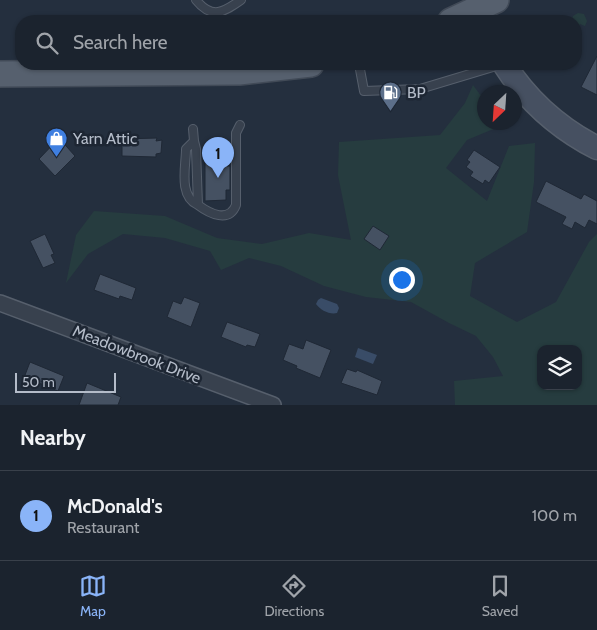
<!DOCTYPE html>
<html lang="en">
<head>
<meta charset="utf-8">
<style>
	:root { --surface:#1b232e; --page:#242b36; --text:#f1f3f6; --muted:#a0a4aa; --line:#39404a; --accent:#8ab4f8 }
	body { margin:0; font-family:Cabin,sans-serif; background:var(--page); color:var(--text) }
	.controls { position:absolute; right:15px; bottom:15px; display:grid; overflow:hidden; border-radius:10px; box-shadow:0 1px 4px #0004 }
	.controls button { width:45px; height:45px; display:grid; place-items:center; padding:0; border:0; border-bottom:1px solid var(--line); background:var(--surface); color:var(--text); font:25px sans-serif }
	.compass { position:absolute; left:477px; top:85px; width:45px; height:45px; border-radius:50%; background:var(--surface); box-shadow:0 1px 4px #0004; rotate:205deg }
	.scale { position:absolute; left:15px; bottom:12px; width:101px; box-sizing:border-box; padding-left:5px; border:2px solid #b4bcc9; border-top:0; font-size:14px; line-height:18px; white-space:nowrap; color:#b4bcc9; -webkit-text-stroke:4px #1d2633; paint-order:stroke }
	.you { position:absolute; left:401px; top:279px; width:18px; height:18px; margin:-12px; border:4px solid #fff; border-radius:50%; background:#1a73e8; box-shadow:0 0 0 8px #1a73e833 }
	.badge { display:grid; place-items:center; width:32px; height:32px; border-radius:50%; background:var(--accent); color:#111; font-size:16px; font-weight:700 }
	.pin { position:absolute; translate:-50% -41px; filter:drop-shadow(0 1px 2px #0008) }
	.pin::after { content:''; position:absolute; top:26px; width:18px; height:15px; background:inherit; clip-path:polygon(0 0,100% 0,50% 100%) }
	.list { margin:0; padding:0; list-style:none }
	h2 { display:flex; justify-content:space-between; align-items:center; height:65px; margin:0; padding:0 20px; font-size:21px }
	h2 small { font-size:16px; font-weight:400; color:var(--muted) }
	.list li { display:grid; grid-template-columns:32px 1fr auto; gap:15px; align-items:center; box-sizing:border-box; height:90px; padding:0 20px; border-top:1px solid var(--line) }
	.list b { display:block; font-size:19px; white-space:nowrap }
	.list p { margin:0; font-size:16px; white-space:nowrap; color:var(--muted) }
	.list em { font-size:16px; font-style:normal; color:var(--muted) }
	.icon { flex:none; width:28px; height:28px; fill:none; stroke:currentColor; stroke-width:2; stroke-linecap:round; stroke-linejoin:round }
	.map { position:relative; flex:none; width:597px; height:405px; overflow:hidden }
	.search { position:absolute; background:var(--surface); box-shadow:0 1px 4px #0004; left:15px; right:15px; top:15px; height:55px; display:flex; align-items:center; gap:12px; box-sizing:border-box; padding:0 18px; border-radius:20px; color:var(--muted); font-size:19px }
	.sheet { height:155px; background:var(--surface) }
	nav { display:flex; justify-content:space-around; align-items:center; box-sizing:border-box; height:70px; border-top:1px solid var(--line); background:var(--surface); font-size:14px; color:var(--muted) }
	nav a { display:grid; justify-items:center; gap:2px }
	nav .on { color:var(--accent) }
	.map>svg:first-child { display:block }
	.green { fill:#263c3f; fill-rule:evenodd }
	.water { fill:#394c67 }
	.building { fill:#455162; stroke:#1f2835 }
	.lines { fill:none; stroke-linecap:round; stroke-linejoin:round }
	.lane-casing { stroke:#565f6c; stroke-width:10 }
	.street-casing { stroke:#565f6c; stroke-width:18 }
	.secondary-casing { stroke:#565f6c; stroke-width:25 }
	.primary-casing { stroke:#414a57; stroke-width:28 }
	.lane { stroke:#38414e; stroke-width:8 }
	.street { stroke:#38414e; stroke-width:15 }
	.secondary { stroke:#465061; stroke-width:22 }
	.primary { stroke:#56606e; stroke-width:25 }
	.labels { text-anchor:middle; stroke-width:5; stroke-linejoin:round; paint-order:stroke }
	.poi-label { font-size:16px; fill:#b4bcc9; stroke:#1d2633; text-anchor:start }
	.street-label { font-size:16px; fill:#b4bcc9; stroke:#1d2633 }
</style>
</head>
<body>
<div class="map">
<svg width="597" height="405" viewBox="0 0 597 405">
	<rect width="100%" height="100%" fill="#242f3e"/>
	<path class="green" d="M 578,13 L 584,14 L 587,21 L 585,26 L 580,24 L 576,32 L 576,21 L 572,21 L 573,16 Z
		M 473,85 L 484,100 L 484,122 L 502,123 L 503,125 L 467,140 L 446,168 L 487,201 L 509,146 L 535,143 L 534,182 L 527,232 L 475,263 L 470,296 L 517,322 L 556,302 L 589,242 L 597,234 L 597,405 L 455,405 L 454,381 L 503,376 L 493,357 L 476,336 L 449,323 L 411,302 L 366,297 L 324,286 L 281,266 L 249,258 L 221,270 L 210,251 L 165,238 L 123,234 L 88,254 L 66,283 L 76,235 L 94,211 L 165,216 L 217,238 L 262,244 L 309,233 L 351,240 L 338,175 L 339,142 L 440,135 L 465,103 ZM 541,349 L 578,349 L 578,386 L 541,386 Z"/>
	<path class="water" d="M 321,298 L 337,304 L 339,308 L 337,313 C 330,315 320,310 316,304 L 318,300 Z
		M 358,348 L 377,355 L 373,364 L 355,357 Z"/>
	<path class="building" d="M 597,56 L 597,95 L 581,87 Z
		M 59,138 L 75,156 L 55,176 L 39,159 Z
		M 157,138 L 156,141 L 162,140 L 161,153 L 156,154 L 156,157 L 122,156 L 122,139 Z
		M 474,150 L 500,167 L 489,183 L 485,180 L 483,184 L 470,176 L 473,172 L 466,167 L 470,162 L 467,160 Z
		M 228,153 L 227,166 L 230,166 L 230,190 L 226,190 L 226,200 L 205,201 L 205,154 Z
		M 546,181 L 581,199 L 584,194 L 597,201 L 597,224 L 589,220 L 585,228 L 575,222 L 572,229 L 562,224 L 566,217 L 536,202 Z
		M 373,226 L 389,236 L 380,250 L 364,239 Z
		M 45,234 L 54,254 L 51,255 L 55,263 L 43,268 L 30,241 Z
		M 100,274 L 136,288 L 132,300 L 120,296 L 119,299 L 94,290 Z
		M 184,297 L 200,303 L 191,327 L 167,317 L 173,301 L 181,304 Z
		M 227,322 L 260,334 L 255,347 L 247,345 L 246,347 L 221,337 Z
		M 306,340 L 331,350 L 320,378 L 296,368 L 297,366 L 283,360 L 289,344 L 303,349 Z
		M 30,362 L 64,376 L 58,391 L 34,381 L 35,379 L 25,375 Z
		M 347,369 L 356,372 L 357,370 L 382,381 L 377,395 L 341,383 Z
		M 87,383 L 121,397 L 118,405 L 79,405 Z"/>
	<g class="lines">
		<defs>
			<path id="lane" d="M 196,0 C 212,20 224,12 241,0
				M 359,64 L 364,91 L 420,89 L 503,64
				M 193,129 L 194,141 L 196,149 L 198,205 C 210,214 229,223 236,205 L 236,133 L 240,125
				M 194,141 L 186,149 C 186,166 178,196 198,205"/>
			<path id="street" d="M 0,303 L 273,405"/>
			<path id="secondary" d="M 504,64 C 527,100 558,128 597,148"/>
			<path id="primary" d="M 451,21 L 496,0
				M 0,74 L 239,72 L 311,64"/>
		</defs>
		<use href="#lane" class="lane-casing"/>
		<use href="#street" class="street-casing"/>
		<use href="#secondary" class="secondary-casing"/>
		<use href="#primary" class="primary-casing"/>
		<use href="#lane" class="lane"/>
		<use href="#street" class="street"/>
		<use href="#secondary" class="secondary"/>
		<use href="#primary" class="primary"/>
	</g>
	<defs>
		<symbol id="fuel-pin" viewBox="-11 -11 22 30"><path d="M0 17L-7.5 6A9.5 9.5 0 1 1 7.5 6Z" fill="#5c6f8a" stroke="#1d2633"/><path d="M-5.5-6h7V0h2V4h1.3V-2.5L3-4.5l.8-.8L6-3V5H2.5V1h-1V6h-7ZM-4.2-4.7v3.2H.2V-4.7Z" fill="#fff"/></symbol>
		<symbol id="shop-pin" viewBox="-11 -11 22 30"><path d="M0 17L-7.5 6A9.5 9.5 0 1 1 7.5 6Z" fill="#3f7fe0" stroke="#1d2633"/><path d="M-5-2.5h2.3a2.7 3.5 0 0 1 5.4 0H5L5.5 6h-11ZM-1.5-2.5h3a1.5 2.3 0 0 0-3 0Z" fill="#fff"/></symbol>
	</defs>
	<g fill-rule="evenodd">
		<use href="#fuel-pin" x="378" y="80" width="25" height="34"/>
		<use href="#shop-pin" x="44" y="126" width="25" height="34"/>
	</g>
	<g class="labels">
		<g class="poi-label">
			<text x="407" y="98">BP</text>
			<text x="73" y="144">Yarn Attic</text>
		</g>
		<g class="street-label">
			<text transform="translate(137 354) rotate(21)" y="6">Meadowbrook Drive</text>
		</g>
	</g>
</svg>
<div class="controls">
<button><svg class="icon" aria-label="layers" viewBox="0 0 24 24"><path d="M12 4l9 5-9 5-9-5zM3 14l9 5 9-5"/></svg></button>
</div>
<svg class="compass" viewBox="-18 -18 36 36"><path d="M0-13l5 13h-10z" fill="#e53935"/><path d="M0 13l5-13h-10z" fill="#a0a4aa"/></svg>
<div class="scale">50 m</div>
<div class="you"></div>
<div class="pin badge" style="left:218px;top:178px">1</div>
<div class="search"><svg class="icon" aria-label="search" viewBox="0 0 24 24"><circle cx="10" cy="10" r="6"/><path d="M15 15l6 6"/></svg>Search here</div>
</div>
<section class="sheet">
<h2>Nearby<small></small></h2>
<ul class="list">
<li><span class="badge">1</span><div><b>McDonald's</b><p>Restaurant</p></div><em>100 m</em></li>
</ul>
</section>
<nav>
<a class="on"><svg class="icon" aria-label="map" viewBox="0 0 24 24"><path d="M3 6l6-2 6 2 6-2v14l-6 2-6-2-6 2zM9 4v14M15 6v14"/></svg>Map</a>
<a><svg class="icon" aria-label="directions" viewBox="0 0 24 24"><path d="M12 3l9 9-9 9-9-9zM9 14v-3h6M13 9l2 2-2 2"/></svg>Directions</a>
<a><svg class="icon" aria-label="saved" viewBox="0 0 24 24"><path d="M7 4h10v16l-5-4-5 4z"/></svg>Saved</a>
</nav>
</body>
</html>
